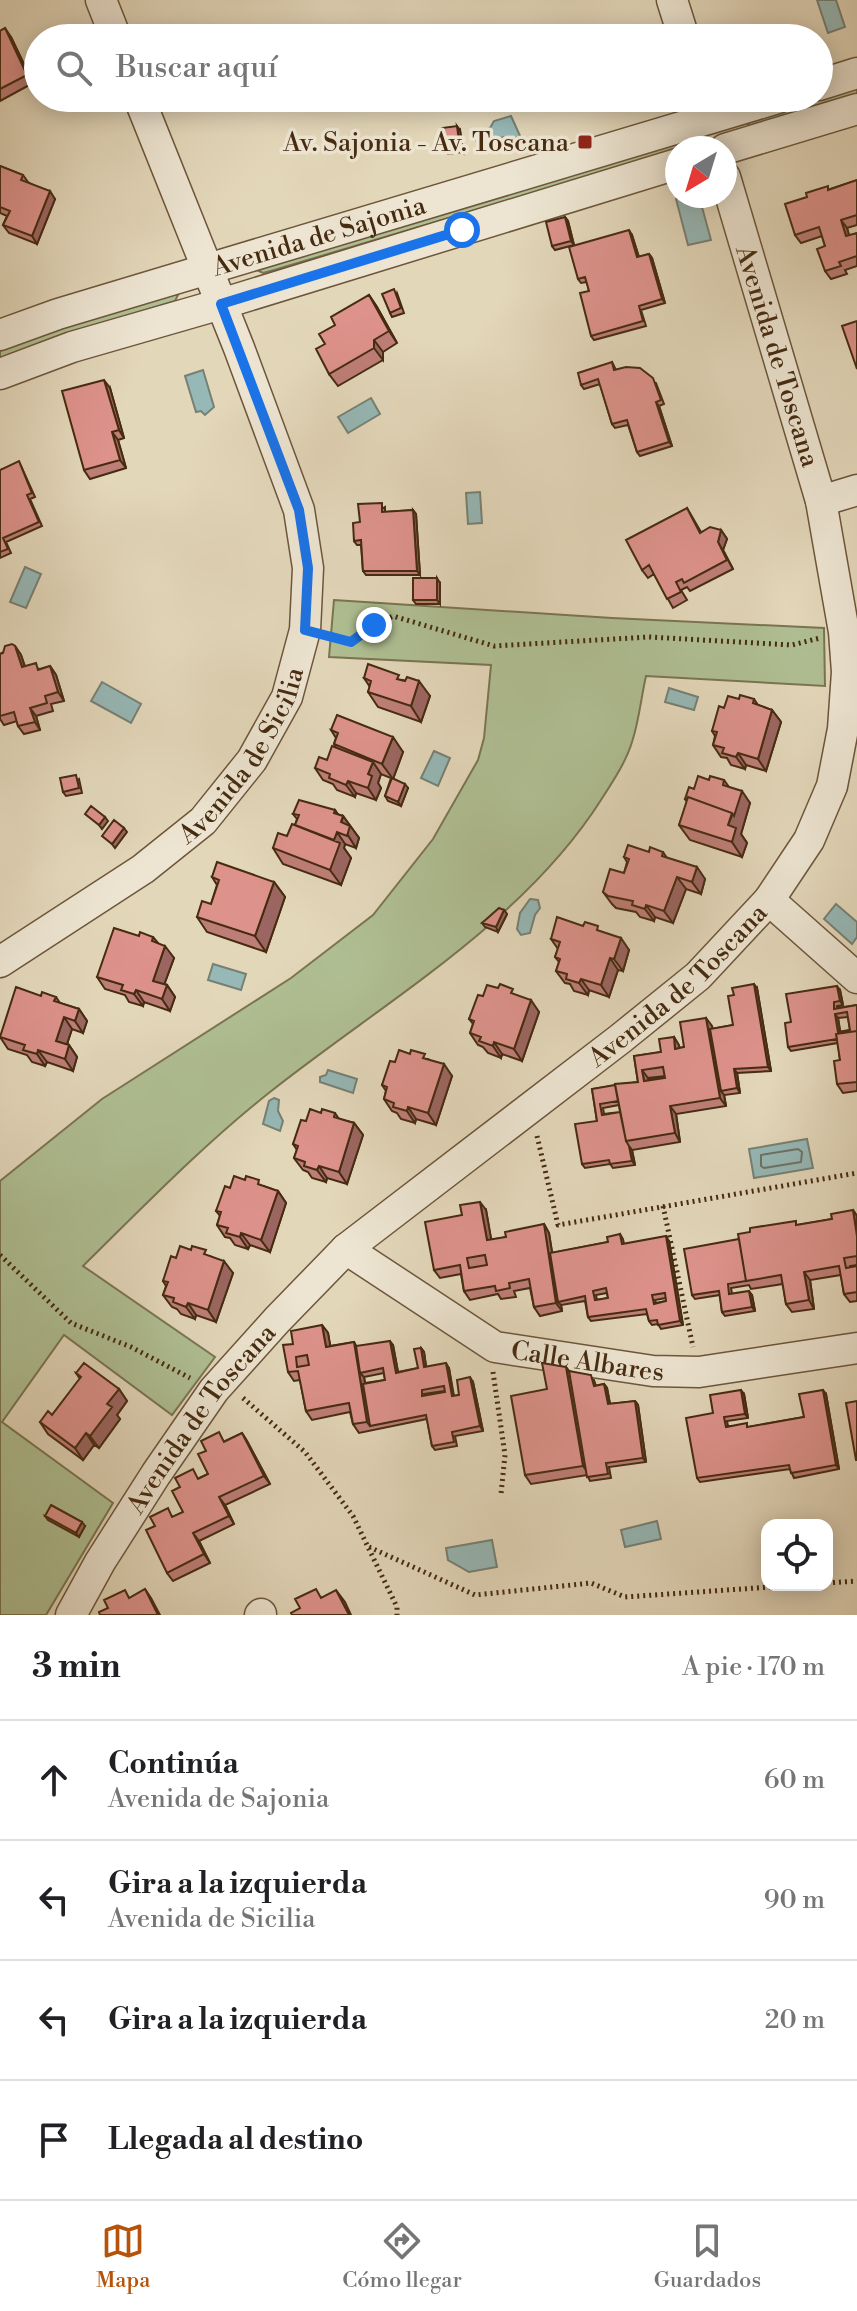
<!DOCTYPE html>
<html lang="es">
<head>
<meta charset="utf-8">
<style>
	:root { --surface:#fff; --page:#f2f2f2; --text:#202124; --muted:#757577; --line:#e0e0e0; --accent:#b45309 }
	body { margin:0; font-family:"Libre Bodoni",serif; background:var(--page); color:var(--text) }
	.controls { position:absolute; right:24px; bottom:24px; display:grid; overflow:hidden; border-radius:16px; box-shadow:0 4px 20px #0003 }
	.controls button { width:72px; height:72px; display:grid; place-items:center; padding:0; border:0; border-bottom:2px solid var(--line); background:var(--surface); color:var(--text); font:40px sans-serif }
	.compass { position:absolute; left:665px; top:136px; width:72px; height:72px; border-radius:50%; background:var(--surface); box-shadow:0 4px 20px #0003; rotate:218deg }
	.stop { position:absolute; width:24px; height:24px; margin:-18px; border:6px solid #1a73e8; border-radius:50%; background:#fff }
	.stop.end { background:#1a73e8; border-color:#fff; box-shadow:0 2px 8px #0008 }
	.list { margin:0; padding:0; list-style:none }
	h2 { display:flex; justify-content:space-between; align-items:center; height:104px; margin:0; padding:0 32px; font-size:34px }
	h2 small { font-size:26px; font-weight:400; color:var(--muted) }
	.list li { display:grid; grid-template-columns:52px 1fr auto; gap:24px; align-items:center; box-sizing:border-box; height:120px; padding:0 32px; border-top:2px solid var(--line) }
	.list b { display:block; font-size:30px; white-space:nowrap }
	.list p { margin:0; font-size:26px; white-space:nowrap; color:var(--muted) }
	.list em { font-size:26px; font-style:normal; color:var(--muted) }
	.icon { flex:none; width:44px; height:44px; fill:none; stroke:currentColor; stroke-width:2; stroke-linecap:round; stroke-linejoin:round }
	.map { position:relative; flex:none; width:857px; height:1615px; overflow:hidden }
	.search { position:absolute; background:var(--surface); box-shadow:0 4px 20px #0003; left:24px; right:24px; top:24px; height:88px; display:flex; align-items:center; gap:20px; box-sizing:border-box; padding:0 28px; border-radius:44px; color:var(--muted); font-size:30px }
	.sheet { height:584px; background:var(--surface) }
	nav { display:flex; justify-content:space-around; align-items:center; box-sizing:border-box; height:112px; border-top:2px solid var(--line); background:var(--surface); font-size:22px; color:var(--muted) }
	nav a { display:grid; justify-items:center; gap:4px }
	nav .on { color:var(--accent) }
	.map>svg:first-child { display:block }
	.green { fill:#afbf93; stroke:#7a7552; stroke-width:2 }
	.water { fill:#96b8b6; stroke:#768074; stroke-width:2 }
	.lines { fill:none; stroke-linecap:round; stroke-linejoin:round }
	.shore { stroke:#6e7264; stroke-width:2 }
	.minor-casing { stroke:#6d563b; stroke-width:33 }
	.path { stroke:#462b11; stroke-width:5; stroke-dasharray:2 4; stroke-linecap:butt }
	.minor { stroke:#ede5d2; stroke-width:30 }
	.wall { fill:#be7e78; stroke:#462b11; stroke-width:2; fill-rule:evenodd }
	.shaded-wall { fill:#9b6661; stroke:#462b11; stroke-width:2 }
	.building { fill:#dd928b; stroke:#462b11; stroke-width:2; fill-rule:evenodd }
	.route { stroke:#1a73e8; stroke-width:10 }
	.poi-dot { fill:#8f2418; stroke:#ede5d2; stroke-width:3 }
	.labels { text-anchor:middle; stroke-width:7; stroke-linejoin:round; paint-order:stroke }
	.poi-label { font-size:26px; fill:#462b11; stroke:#ede5d2; text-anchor:end }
	.street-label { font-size:26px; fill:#462b11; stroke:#ede5d2 }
</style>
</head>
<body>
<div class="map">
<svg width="857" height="1615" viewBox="0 0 857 1615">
	<rect width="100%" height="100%" fill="#e3d7ba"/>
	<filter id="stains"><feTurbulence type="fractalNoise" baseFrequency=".0025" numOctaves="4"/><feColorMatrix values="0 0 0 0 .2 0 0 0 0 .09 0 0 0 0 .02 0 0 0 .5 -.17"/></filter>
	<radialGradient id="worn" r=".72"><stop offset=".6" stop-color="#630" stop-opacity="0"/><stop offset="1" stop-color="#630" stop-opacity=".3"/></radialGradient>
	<path class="green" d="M 857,88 L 857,94 L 751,127 L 748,125 L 749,122 Z
		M 676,144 L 680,146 L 677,150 L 274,270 L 263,273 L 259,271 L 261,268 Z
		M 171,293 L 178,295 L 175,301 L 64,335 L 0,359 L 0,351 L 60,328 Z
		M 334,600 L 612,618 L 824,628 L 825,686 L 646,676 C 641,698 639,721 632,742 C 626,762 612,783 601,800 C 522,924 382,1003 270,1092 C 203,1145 144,1206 83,1266 L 215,1357 L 172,1415 L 64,1335 L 2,1422 L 113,1503 L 46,1615 L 0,1615 L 0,1181 L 102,1099 L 291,978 L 373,915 L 433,839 L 478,760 L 484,738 L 491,665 L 329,657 Z"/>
	<path class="water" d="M 817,0 L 836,0 L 845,27 L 828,33 Z
		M 511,116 L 521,138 L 503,137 L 489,147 L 480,145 L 476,140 L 479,132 L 490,128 L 494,121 Z
		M 685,196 L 699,196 L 711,240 L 688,245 L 676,199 Z
		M 203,370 L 214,407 L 205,415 L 201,411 L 196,412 L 185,376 Z
		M 371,398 L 380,414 L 348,433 L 338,417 Z
		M 480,492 L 482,523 L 468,524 L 466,493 Z
		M 25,567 L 41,574 L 26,608 L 10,602 Z
		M 102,682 L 141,704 L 131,723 L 91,701 Z
		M 669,688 L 698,697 L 694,710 L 665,702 Z
		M 434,751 L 450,758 L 438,786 L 421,778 Z
		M 530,899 L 538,900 L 540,908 L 535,915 L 530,933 L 521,935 L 517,929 L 520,913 Z
		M 836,904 L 857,922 L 857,937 L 852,944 L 824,919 Z
		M 213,964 L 246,974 L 241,990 L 208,980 Z
		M 328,1070 L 357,1079 L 353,1093 L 320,1082 L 320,1077 L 326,1075 Z
		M 274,1098 L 279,1100 L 278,1111 L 283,1121 L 280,1131 L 263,1124 L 269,1101 Z
		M 807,1139 L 813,1168 L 754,1178 L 749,1149 Z
		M 657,1521 L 661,1539 L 625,1547 L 621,1530 Z
		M 492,1540 L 497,1567 L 469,1572 L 448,1560 L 446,1548 Z"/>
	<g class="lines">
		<path class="shore" d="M 798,1149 L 802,1152 L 801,1162 L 764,1168 L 761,1166 L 761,1155 Z"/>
		<defs>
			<g id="minor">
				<path d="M 101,0 L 116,38"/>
				<path d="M 672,0 L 684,38"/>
				<path d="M 819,85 L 857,73"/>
				<path d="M 725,149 L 857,109"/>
				<path id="s1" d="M 0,335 L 58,314 L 778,98"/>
				<path d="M 0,374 L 72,347 L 221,304 L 677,164"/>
				<path d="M 821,501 L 857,490"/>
				<path d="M 769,900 L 857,978"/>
				<path id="s2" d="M 0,962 L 143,869 L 203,821 L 252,760 L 287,697 L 305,630 L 308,568 L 299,510 L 239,348 L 139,98"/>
				<path id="s3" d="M 346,1249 L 495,1347 L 653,1371 L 699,1372 L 857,1348"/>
				<path id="s4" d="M 71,1615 L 100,1562 L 156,1474 L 214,1390 L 277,1320 L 346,1249 L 620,1039 L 698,976 L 769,900 L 809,840 L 832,786 L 843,729 L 847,672 L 844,632 L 821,501 L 725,177"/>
				<path d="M 260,1615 L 261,1614"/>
			</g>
		</defs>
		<use href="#minor" class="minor-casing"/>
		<path class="path" d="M 332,637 L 351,642 L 374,625 L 393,616 L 494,646 L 649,637 L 792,645 L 820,638
			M 537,1136 L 558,1225 L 857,1173
			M 663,1206 L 693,1347
			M 0,1255 L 71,1323 L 131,1347 L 190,1378
			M 493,1372 L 505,1455 L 501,1494
			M 243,1398 L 305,1452 L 353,1516 L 397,1607 L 397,1615
			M 369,1547 L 475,1595 L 591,1583 L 625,1597 L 800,1585
			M 827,1583 L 857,1581"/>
		<use href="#minor" class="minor"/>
	</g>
	<path class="wall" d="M 0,31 L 11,37 L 33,83 L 0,101 Z
		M 393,98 L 455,98 L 397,104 Z
		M 460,130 L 463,152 L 448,154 L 445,149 Z
		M 0,166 L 23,175 L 28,182 L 55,199 L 37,244 L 9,233 L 3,225 L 7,216 L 0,213 Z
		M 857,180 L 857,225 L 847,228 L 849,236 L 857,233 L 857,266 L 845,270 L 847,274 L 831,279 L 825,271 L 825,246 L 822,236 L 801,243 L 795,235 L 830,189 Z
		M 565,217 L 568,221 L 574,245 L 555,250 L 552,246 Z
		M 632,235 L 639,257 L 649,254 L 652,258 L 665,303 L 641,310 L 646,326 L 594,340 L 591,336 L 589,291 L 587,282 L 581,283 L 578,279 Z
		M 397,293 L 404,313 L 392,317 L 390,313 Z
		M 369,295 L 377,307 L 397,343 L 383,352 L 383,360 L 338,386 L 329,374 L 325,344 L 335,325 Z
		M 612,362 L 616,370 L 656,383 L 664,404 L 659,406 L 672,446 L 640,456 L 637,452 L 628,425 L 615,428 L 612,424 L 600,384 L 584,389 L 581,385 Z
		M 110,388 L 124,438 L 118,440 L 126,468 L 90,479 L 84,470 Z
		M 21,466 L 35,497 L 30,499 L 42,526 L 6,542 L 11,553 L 0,558 L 0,470 Z
		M 385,507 L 385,512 L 413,510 L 416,514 L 420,575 L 366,575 L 363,571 L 361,545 L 357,545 L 354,541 L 360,522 Z
		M 687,508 L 701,532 L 721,530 L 727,539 L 723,550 L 733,569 L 690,591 L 687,587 L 681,590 L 687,600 L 673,608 L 654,574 L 648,578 L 642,570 Z
		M 440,583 L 440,604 L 416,604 L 413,600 Z
		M 15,646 L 21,655 L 25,666 L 40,669 L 50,666 L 56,675 L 64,701 L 51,704 L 53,711 L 36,716 L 40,730 L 24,734 L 18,726 L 17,721 L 4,725 L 0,719 L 0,654 Z
		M 364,678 L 403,680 L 430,696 L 421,722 L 378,707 L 368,692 L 370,687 Z
		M 739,699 L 754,699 L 758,705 L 772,710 L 781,722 L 766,771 L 746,765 L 745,769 L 731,765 L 727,758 L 721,757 L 713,745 L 715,736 L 712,731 L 724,708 Z
		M 331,730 L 403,752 L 393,779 L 408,788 L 401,806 L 388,801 L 385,796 L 391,778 L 381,774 L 378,783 L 381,788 L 376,800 L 356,793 L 355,797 L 337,790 L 333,784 L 323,780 L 315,768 L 327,760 L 336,748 L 334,744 L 336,738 Z
		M 79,779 L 82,793 L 66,796 L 63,792 Z
		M 709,780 L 724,780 L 729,787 L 750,803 L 741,834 L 747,843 L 742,857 L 690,840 L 679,825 L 687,802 L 685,799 L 694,789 Z
		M 335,810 L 338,815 L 343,816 L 359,838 L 356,848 L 345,844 L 344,848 L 351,858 L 341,885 L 283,864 L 273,848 L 287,836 L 295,825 L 297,819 L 293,814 Z
		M 649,852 L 663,852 L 667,858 L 705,879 L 701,894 L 686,889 L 673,923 L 655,917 L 654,921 L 640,917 L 636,912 L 616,908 L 612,904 L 603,892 L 624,873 L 627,862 L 624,857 Z
		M 212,877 L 274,882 L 285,897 L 266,952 L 207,932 L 197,917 L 211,904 L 217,885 Z
		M 504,910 L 507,914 L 498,932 L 485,927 L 482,923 Z
		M 602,932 L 629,950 L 623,971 L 618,970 L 609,997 L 589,990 L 588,995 L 574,991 L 570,984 L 565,983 L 556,971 L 559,962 L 555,957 L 558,949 L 551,939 Z
		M 139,936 L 153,937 L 158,943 L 174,958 L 164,985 L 167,985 L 175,997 L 170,1011 L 144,1002 L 143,1006 L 129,1002 L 125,995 L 105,989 L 97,977 Z
		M 757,988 L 771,1071 L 737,1073 L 740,1093 L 724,1095 L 726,1106 L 676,1114 L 680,1142 L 632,1150 L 635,1165 L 613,1168 L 610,1164 L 585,1168 L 582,1164 L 597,1121 L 592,1089 L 638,1082 L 634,1056 L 661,1052 L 674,1037 L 680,1048 L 684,1047 L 706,1018 L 712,1029 L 733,1025 ZM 665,1076 L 665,1078 L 648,1080 L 648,1078 ZM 619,1105 L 620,1112 L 604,1114 L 603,1108 Z
		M 840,990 L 843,1005 L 837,1006 L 837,1008 L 857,1005 L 857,1091 L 843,1093 L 837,1084 L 840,1060 L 838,1043 L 791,1051 L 788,1047 L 791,1022 ZM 848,1017 L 850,1030 L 840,1032 L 838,1018 Z
		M 41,996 L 56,997 L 60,1003 L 79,1009 L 87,1021 L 83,1033 L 72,1029 L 67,1044 L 69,1045 L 77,1057 L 73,1071 L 47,1062 L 45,1066 L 32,1062 L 27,1055 L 8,1049 L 0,1037 Z
		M 483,996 L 517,996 L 539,1012 L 522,1061 L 502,1054 L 501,1058 L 488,1053 L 483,1047 L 478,1045 L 470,1033 L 473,1024 L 469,1019 Z
		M 428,1059 L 452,1076 L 436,1125 L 416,1119 L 415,1123 L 401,1119 L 397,1113 L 392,1111 L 384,1099 L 386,1091 L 382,1085 L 395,1062 Z
		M 321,1113 L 335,1113 L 339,1119 L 354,1123 L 363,1135 L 347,1184 L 327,1178 L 326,1182 L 312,1178 L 308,1172 L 303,1170 L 294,1158 L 297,1150 L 293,1144 L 306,1121 Z
		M 263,1186 L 278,1191 L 286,1203 L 270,1252 L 253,1246 L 250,1245 L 248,1249 L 235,1245 L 230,1238 L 225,1237 L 217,1225 L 220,1216 L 216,1211 L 230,1188 Z
		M 486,1210 L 491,1240 L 506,1237 L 544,1224 L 549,1233 L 552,1253 L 608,1242 L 620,1234 L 623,1239 L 624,1244 L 669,1241 L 683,1325 L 661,1329 L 658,1324 L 652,1325 L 649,1321 L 647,1314 L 591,1321 L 588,1317 L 585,1301 L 561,1305 L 562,1311 L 540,1316 L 534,1307 L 530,1288 L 514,1291 L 516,1297 L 501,1299 L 498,1294 L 470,1300 L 464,1291 L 461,1274 L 440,1278 L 434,1270 ZM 607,1293 L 608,1298 L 597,1300 L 596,1295 ZM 666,1298 L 666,1301 L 656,1303 L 655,1300 Z
		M 853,1210 L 857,1216 L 857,1265 L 850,1266 L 850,1267 L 857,1266 L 857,1301 L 850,1302 L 844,1294 L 841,1275 L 810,1280 L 814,1309 L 792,1312 L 786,1304 L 783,1284 L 751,1289 L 749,1285 L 731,1288 L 732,1294 L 752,1295 L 755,1311 L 725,1316 L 722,1312 L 720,1295 L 695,1299 L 692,1295 L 739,1239 L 798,1225 L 832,1219 Z
		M 210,1256 L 233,1273 L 216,1322 L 196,1315 L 195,1319 L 181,1314 L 177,1309 L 172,1307 L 163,1295 L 166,1286 L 163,1281 L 176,1258 Z
		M 322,1325 L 328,1333 L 330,1346 L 354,1342 L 356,1346 L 393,1345 L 398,1372 L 418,1368 L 421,1348 L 424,1352 L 426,1367 L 449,1368 L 454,1396 L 459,1395 L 473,1382 L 483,1431 L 455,1436 L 457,1446 L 435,1450 L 432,1446 L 427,1419 L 359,1433 L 353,1424 L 350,1412 L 312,1420 L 306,1411 L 300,1380 L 294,1381 L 288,1372 L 293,1344 ZM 384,1373 L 385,1380 L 365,1383 L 364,1377 ZM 445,1391 L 445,1392 L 425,1395 L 424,1394 Z
		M 566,1367 L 569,1371 L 594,1380 L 596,1386 L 604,1384 L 607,1388 L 610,1404 L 635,1401 L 638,1405 L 646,1462 L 609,1467 L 611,1478 L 590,1481 L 587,1475 L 531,1484 L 525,1475 L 547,1389 Z
		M 76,1373 L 119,1389 L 127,1401 L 117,1415 L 120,1419 L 99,1448 L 94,1445 L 83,1460 L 48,1434 L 40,1422 L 52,1415 L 80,1379 Z
		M 744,1394 L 748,1418 L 727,1421 L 728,1426 L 749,1427 L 804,1417 L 826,1394 L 839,1469 L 794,1478 L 790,1469 L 700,1482 L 697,1478 L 713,1413 Z
		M 242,1433 L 247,1441 L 270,1484 L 225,1505 L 234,1524 L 199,1541 L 210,1563 L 173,1581 L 167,1573 L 174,1517 L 183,1512 L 199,1478 L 208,1474 L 225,1441 Z
		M 45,1516 L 85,1526 L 79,1537 L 48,1520 Z"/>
	<path class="shaded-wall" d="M 5,28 L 11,37 L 33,83 L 27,75 Z
		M 457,126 L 460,130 L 463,152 L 460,148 Z
		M 50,191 L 55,199 L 37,244 L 32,236 Z
		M 565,217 L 568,221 L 574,245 L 571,241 Z
		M 841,220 L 847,228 L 852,245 L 846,236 Z
		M 629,230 L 632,235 L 640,261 L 637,257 Z
		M 649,254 L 652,258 L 665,303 L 662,299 Z
		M 369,295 L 377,307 L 397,343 L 389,331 Z
		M 374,340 L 383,352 L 383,360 L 374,348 Z
		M 104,380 L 110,388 L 124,438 L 119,430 Z
		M 656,402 L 659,406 L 672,446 L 669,442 Z
		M 112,432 L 118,440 L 126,468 L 120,460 Z
		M 413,510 L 416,514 L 420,575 L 417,571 Z
		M 721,530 L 727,539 L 723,550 L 733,569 L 718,542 Z
		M 437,578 L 440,583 L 440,604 L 437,600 Z
		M 15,646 L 21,655 L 27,675 L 22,667 Z
		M 50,666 L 56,675 L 64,701 L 58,692 Z
		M 419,681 L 430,696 L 421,722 L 411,706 Z
		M 30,708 L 36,716 L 40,730 L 35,722 Z
		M 772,710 L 781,722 L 766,771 L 758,759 Z
		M 393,737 L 403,752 L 393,779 L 382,764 Z
		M 738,753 L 746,765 L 745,769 L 736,757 Z
		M 373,762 L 381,774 L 378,783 L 381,788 L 376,800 L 368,788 L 368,774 Z
		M 348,781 L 356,793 L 355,797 L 346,785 Z
		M 405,784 L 408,788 L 401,806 L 398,802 Z
		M 742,791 L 750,803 L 741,834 L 747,843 L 742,857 L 732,842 L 728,825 Z
		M 335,810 L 342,820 L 343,816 L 359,838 L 356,848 L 334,813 Z
		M 105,817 L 108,821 L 102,829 L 99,825 Z
		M 124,828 L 127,832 L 115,848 L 112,844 Z
		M 337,832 L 345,844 L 344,848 L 351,858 L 341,885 L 330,870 L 333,842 Z
		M 697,867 L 705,879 L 701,894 L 692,882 Z
		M 677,877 L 686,889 L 673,923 L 664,911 Z
		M 274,882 L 285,897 L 266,952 L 255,936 Z
		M 646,905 L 655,917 L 654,921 L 645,909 Z
		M 504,910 L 507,914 L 498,932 L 496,927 Z
		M 621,938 L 629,950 L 623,971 L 614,959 Z
		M 165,946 L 174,958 L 161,993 L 153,981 Z
		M 610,958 L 618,970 L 609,997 L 601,985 Z
		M 581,979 L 589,990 L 588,995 L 579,983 Z
		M 754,984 L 757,988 L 771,1071 L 768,1067 Z
		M 167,985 L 175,997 L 170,1011 L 162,999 Z
		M 837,986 L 840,990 L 843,1005 L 840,1001 Z
		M 136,990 L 144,1002 L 143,1006 L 134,994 Z
		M 531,1000 L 539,1012 L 522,1061 L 514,1049 Z
		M 79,1009 L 87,1021 L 83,1033 L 75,1021 Z
		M 835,1014 L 838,1018 L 841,1036 L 838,1032 Z
		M 64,1017 L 72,1029 L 64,1053 L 56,1041 Z
		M 706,1018 L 712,1026 L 723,1090 L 721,1091 L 724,1095 L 726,1106 L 720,1098 Z
		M 674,1037 L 679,1045 L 681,1057 L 675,1049 Z
		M 494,1042 L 502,1054 L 501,1058 L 493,1046 Z
		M 69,1045 L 77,1057 L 73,1071 L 65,1059 Z
		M 38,1050 L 47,1062 L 45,1066 L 37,1054 Z
		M 444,1064 L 452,1076 L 436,1125 L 428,1113 Z
		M 734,1069 L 737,1073 L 740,1093 L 737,1088 Z
		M 642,1070 L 648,1078 L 649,1089 L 644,1081 Z
		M 670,1106 L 676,1114 L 680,1142 L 675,1133 Z
		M 408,1107 L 416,1119 L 415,1123 L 407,1111 Z
		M 354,1123 L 363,1135 L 347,1184 L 339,1172 Z
		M 629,1146 L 632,1150 L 635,1165 L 632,1161 Z
		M 319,1166 L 327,1178 L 326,1182 L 317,1170 Z
		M 278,1191 L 286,1203 L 270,1252 L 261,1240 Z
		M 480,1202 L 486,1210 L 493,1249 L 487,1240 Z
		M 853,1210 L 857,1216 L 857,1236 Z
		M 544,1224 L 549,1233 L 560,1301 L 558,1302 L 561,1305 L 562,1311 L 556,1303 Z
		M 241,1233 L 250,1245 L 248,1249 L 240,1237 Z
		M 666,1236 L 669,1241 L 683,1325 L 680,1321 Z
		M 224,1261 L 233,1273 L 216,1322 L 208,1310 Z
		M 804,1272 L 810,1280 L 814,1309 L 809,1300 Z
		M 749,1291 L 752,1295 L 755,1311 L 752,1307 Z
		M 188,1303 L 196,1315 L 195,1319 L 186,1307 Z
		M 322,1325 L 328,1333 L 332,1355 L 326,1347 Z
		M 390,1341 L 393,1345 L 399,1377 L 396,1373 Z
		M 354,1342 L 359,1351 L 360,1373 L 364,1377 L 372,1425 L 370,1426 L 367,1422 Z
		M 421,1348 L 424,1352 L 427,1372 L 424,1367 Z
		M 446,1363 L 449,1368 L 454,1400 L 452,1396 Z
		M 566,1367 L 572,1375 L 589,1474 L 583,1466 Z
		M 470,1377 L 473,1382 L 483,1431 L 480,1426 Z
		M 604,1384 L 607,1388 L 611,1409 L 608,1404 Z
		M 119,1389 L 127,1401 L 117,1415 L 120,1419 L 99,1448 L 90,1436 L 107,1404 Z
		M 741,1390 L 744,1394 L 748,1418 L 745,1414 Z
		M 823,1390 L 826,1394 L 839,1469 L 836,1465 Z
		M 635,1401 L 638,1405 L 646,1462 L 643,1458 Z
		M 86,1433 L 94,1445 L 83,1460 L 75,1448 Z
		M 242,1433 L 247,1441 L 270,1484 L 264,1476 Z
		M 219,1497 L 225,1505 L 234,1524 L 229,1516 Z
		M 82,1522 L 85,1526 L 79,1537 L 76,1533 Z
		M 193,1533 L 199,1541 L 210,1563 L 204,1554 Z
		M 145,1589 L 151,1598 L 160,1615 L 158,1615 Z
		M 336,1590 L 345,1602 L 351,1615 L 349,1615 Z"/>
	<path class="building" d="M 437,26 L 438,35 L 472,32 L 472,38 L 412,38 L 425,36 L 424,27 Z
		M 5,28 L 27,75 L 0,89 L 0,31 Z
		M 457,126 L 460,148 L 445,149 L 442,128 Z
		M 0,166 L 23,175 L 21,180 L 50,191 L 32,236 L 3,225 L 10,211 L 0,207 Z
		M 857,180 L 857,215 L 841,220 L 846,236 L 857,233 L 857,256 L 839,262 L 841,266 L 825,271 L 817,249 L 825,246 L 819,227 L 795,235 L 785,204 L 807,197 L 806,193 L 828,186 L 828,190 Z
		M 565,217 L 571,241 L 552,246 L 546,222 Z
		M 629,230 L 637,257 L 649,254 L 662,299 L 639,306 L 643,321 L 591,336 L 580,293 L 589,291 L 585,277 L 578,279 L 569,247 Z
		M 394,289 L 401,308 L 390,313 L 382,294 Z
		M 369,295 L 389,331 L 374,340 L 374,348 L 329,374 L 316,349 L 325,344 L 319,334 L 335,325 L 331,317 Z
		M 857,321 L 857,369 L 842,326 Z
		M 612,362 L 614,370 L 626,367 L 640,368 L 653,378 L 661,400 L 656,402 L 669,442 L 637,452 L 627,420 L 612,424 L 598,379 L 581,385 L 578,373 Z
		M 104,380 L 119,430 L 112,432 L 120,460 L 84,470 L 62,391 Z
		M 19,461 L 32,493 L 27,495 L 39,522 L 3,538 L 8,549 L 0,552 L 0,470 Z
		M 382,503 L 382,512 L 413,510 L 417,571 L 363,571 L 361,540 L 354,541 L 353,523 L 360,522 L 358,504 Z
		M 687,508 L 700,533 L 710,527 L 721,530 L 718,542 L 727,560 L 684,583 L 682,579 L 676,582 L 681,592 L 667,599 L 649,565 L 642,570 L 626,540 Z
		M 413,578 L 437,578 L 437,600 L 413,600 Z
		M 12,644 L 15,646 L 22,667 L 36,663 L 38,670 L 50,666 L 58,692 L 45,696 L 47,703 L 30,708 L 35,722 L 18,726 L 14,712 L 0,716 L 0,654 L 3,653 L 5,646 Z
		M 368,664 L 399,675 L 397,679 L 405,681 L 407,677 L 419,681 L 411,706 L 368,692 L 371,681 L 364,678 Z
		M 740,695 L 754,699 L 753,703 L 772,710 L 758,759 L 738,753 L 736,757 L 722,753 L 724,748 L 713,745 L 717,732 L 712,731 L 719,706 L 724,708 L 728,696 L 739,699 Z
		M 337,715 L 393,737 L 382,764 L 334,744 L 338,733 L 331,730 Z
		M 332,746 L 373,762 L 368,774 L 372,776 L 368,788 L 348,781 L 346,785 L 329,778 L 330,774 L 315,768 L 319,757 L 327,760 Z
		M 76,775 L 79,788 L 63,792 L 60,778 Z
		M 698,776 L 709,780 L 710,776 L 724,780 L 723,785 L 742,791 L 734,816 L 732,813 L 688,797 L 687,800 L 685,799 L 689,787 L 694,789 Z
		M 392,778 L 405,784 L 398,802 L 385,796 Z
		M 688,797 L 732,813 L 728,825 L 736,828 L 732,842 L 679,825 Z
		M 299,800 L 335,810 L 334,813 L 343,816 L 341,822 L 350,826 L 347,836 L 337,832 L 334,840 L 295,825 L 299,815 L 293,814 Z
		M 91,806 L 105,817 L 99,825 L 85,814 Z
		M 114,820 L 124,828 L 112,844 L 102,836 Z
		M 292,824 L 340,843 L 330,870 L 273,848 L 278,833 L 287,836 Z
		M 628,845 L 649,852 L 650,847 L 663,852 L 662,856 L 697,867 L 692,882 L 677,877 L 664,911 L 646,905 L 645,909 L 632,905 L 633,901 L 608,896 L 603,892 L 610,869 L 624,873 L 629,859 L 624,857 Z
		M 217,862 L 274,882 L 255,936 L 197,917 L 202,901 L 211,904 L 219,880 L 212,877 Z
		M 499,908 L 504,910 L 496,927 L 482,923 Z
		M 557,917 L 583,926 L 585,922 L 598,926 L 597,930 L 621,938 L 614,959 L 610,958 L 601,985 L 581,979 L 579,983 L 566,979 L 567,974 L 556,971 L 560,959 L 555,957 L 560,942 L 551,939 Z
		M 114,928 L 139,936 L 140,932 L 153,937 L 152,941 L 165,946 L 153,981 L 167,985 L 162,999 L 136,990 L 134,994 L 121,990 L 123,985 L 97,977 Z
		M 500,984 L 513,989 L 511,993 L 531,1000 L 514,1049 L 494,1042 L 493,1046 L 479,1041 L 481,1037 L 470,1033 L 474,1021 L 469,1019 L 478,995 L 483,996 L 487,985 L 498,988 Z
		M 754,984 L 768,1067 L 734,1069 L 737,1088 L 721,1091 L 710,1029 L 733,1025 L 728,996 L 734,995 L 732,988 Z
		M 837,986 L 840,1001 L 834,1002 L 834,1009 L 857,1005 L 857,1031 L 836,1034 L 837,1039 L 788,1047 L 785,1023 L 791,1022 L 786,994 ZM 847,1012 L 850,1030 L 838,1032 L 835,1014 Z
		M 16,987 L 41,996 L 42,992 L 56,997 L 54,1001 L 79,1009 L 75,1021 L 64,1017 L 56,1041 L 69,1045 L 65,1059 L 38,1050 L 37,1054 L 23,1050 L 25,1045 L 0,1037 Z
		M 706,1018 L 720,1098 L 670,1106 L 675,1133 L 626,1141 L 615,1084 L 638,1082 L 634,1056 L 661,1052 L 659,1039 L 674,1037 L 675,1049 L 684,1047 L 680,1022 ZM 663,1067 L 665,1078 L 644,1081 L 642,1070 Z
		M 857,1031 L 857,1082 L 837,1084 L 834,1061 L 840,1060 L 836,1034 Z
		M 399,1050 L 410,1054 L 411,1050 L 425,1054 L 423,1058 L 444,1064 L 428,1113 L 408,1107 L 407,1111 L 393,1107 L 394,1103 L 384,1099 L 387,1087 L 382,1085 L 390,1061 L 395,1062 Z
		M 615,1085 L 618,1101 L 600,1104 L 602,1115 L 620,1112 L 626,1141 L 629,1146 L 632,1161 L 610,1164 L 609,1160 L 582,1164 L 575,1124 L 597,1121 L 592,1089 Z
		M 310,1109 L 321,1113 L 322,1109 L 335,1113 L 334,1117 L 354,1123 L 339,1172 L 319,1166 L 317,1170 L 304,1166 L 305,1162 L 294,1158 L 298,1146 L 293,1144 L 301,1120 L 306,1121 Z
		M 234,1176 L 245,1180 L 246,1176 L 259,1180 L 258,1184 L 278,1191 L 261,1240 L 244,1234 L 241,1233 L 240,1237 L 226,1233 L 228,1228 L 217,1225 L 221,1212 L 216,1211 L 225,1186 L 230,1188 Z
		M 480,1202 L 487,1240 L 506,1237 L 505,1232 L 544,1224 L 556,1303 L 534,1307 L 529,1279 L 509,1283 L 510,1288 L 496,1291 L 495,1286 L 464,1291 L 460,1265 L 434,1270 L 425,1222 L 462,1215 L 460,1205 ZM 485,1255 L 487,1265 L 469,1268 L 467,1258 Z
		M 853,1210 L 857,1236 L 857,1256 L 844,1258 L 846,1268 L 857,1266 L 857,1292 L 844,1294 L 839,1266 L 804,1272 L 809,1300 L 786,1304 L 781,1275 L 746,1281 L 738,1234 L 750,1232 L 750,1228 L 796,1221 L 796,1225 L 832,1219 L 831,1214 Z
		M 620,1234 L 622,1244 L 666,1236 L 680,1321 L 658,1325 L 657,1320 L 649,1321 L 646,1309 L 588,1317 L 585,1296 L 558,1302 L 550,1253 L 608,1242 L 607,1237 ZM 606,1288 L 608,1298 L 595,1300 L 593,1291 ZM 665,1293 L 666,1301 L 654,1304 L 652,1295 Z
		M 739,1239 L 746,1281 L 728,1284 L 729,1294 L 749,1291 L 752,1307 L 722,1312 L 719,1291 L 692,1295 L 684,1249 Z
		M 180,1246 L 191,1250 L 192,1246 L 206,1250 L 204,1254 L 224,1261 L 208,1310 L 188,1303 L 186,1307 L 173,1302 L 174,1298 L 163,1295 L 168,1282 L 163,1281 L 171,1256 L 176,1258 Z
		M 322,1325 L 326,1347 L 354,1342 L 367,1422 L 353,1424 L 349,1403 L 306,1411 L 298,1371 L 288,1372 L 283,1345 L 293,1344 L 291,1331 ZM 307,1355 L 309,1365 L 297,1367 L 296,1357 Z
		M 390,1341 L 396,1373 L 418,1368 L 414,1349 L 421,1348 L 424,1367 L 446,1363 L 452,1396 L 459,1395 L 457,1380 L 470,1377 L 480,1426 L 452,1432 L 454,1442 L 432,1446 L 426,1415 L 370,1426 L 363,1384 L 385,1380 L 383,1368 L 360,1373 L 356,1346 ZM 444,1386 L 445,1392 L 422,1396 L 422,1390 Z
		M 84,1363 L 119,1389 L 107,1404 L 112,1407 L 90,1436 L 86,1433 L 75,1448 L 40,1422 L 48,1411 L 52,1415 L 77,1382 L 81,1377 L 76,1373 Z
		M 542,1363 L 566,1367 L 583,1466 L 525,1475 L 511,1396 L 547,1389 Z
		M 569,1371 L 591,1375 L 594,1386 L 604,1384 L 608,1404 L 635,1401 L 643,1458 L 606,1463 L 608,1474 L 587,1477 Z
		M 741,1390 L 745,1414 L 724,1417 L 726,1427 L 747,1423 L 747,1427 L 804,1417 L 799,1394 L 823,1390 L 836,1465 L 791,1473 L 789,1465 L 697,1478 L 686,1418 L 713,1413 L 710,1395 Z
		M 857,1401 L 857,1460 L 856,1460 L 846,1403 Z
		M 219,1432 L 224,1442 L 242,1433 L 264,1476 L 219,1497 L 229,1516 L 193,1533 L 204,1554 L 167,1573 L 146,1530 L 155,1526 L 150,1517 L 168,1508 L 172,1517 L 183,1512 L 172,1491 L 180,1487 L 175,1478 L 193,1469 L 198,1479 L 208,1474 L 198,1454 L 206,1451 L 201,1441 Z
		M 51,1505 L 82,1522 L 76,1533 L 45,1516 Z
		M 145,1589 L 158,1615 L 100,1615 L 99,1612 L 108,1608 L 104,1600 L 125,1590 L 129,1598 Z
		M 316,1589 L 321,1598 L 336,1590 L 349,1615 L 292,1615 L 291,1613 L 300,1608 L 295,1599 Z"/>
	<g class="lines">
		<path class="route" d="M 374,625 L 351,642 L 305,630 L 308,568 L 299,510 L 221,304 L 462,230"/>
	</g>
	<rect class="poi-dot" x="577" y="134" width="16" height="16" rx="4"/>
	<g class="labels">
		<g class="poi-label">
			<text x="569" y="151">Av. Sajonia - Av. Toscana</text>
		</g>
		<g class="street-label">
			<text dy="9" stroke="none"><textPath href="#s1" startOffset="334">Avenida de Sajonia</textPath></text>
			<text transform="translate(778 356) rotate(73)" y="9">Avenida de Toscana</text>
			<text dy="9" stroke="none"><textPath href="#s2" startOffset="324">Avenida de Sicilia</textPath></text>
			<text dy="9" stroke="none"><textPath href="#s4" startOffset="884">Avenida de Toscana</textPath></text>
			<text dy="9" stroke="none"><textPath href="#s3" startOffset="272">Calle Albares</textPath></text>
			<text dy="9" stroke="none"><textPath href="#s4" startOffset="236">Avenida de Toscana</textPath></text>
		</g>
	</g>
	<rect width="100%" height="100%" filter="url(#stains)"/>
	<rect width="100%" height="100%" fill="url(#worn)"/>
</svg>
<div class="controls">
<button><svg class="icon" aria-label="locate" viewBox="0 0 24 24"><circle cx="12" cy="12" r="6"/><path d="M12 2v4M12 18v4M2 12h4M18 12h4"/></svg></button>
</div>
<svg class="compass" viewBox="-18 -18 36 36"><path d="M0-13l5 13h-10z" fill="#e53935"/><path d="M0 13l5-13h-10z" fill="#757577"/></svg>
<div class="stop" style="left:462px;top:230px"></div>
<div class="stop end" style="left:374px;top:625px"></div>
<div class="search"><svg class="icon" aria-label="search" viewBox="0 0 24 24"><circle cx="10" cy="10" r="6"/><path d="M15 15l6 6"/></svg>Buscar aquí</div>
</div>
<section class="sheet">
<h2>3 min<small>A pie · 170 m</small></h2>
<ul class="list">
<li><svg class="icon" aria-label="ahead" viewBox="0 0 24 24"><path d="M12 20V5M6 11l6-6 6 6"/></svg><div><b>Continúa</b><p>Avenida de Sajonia</p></div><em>60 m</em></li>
<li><svg class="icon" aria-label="left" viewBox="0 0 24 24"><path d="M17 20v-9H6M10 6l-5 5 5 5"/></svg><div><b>Gira a la izquierda</b><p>Avenida de Sicilia</p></div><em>90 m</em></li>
<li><svg class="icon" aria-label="left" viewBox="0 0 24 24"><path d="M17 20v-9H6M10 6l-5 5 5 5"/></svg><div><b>Gira a la izquierda</b></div><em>20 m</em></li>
<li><svg class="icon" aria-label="arrive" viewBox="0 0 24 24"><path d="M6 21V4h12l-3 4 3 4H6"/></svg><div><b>Llegada al destino</b></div></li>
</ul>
</section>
<nav>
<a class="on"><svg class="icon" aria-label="map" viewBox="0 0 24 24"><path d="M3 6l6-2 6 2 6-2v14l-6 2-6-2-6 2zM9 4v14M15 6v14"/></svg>Mapa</a>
<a><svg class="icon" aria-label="directions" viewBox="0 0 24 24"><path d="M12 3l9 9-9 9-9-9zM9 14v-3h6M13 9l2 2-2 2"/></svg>Cómo llegar</a>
<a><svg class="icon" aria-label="saved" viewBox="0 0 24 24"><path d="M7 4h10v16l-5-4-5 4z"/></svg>Guardados</a>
</nav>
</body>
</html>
